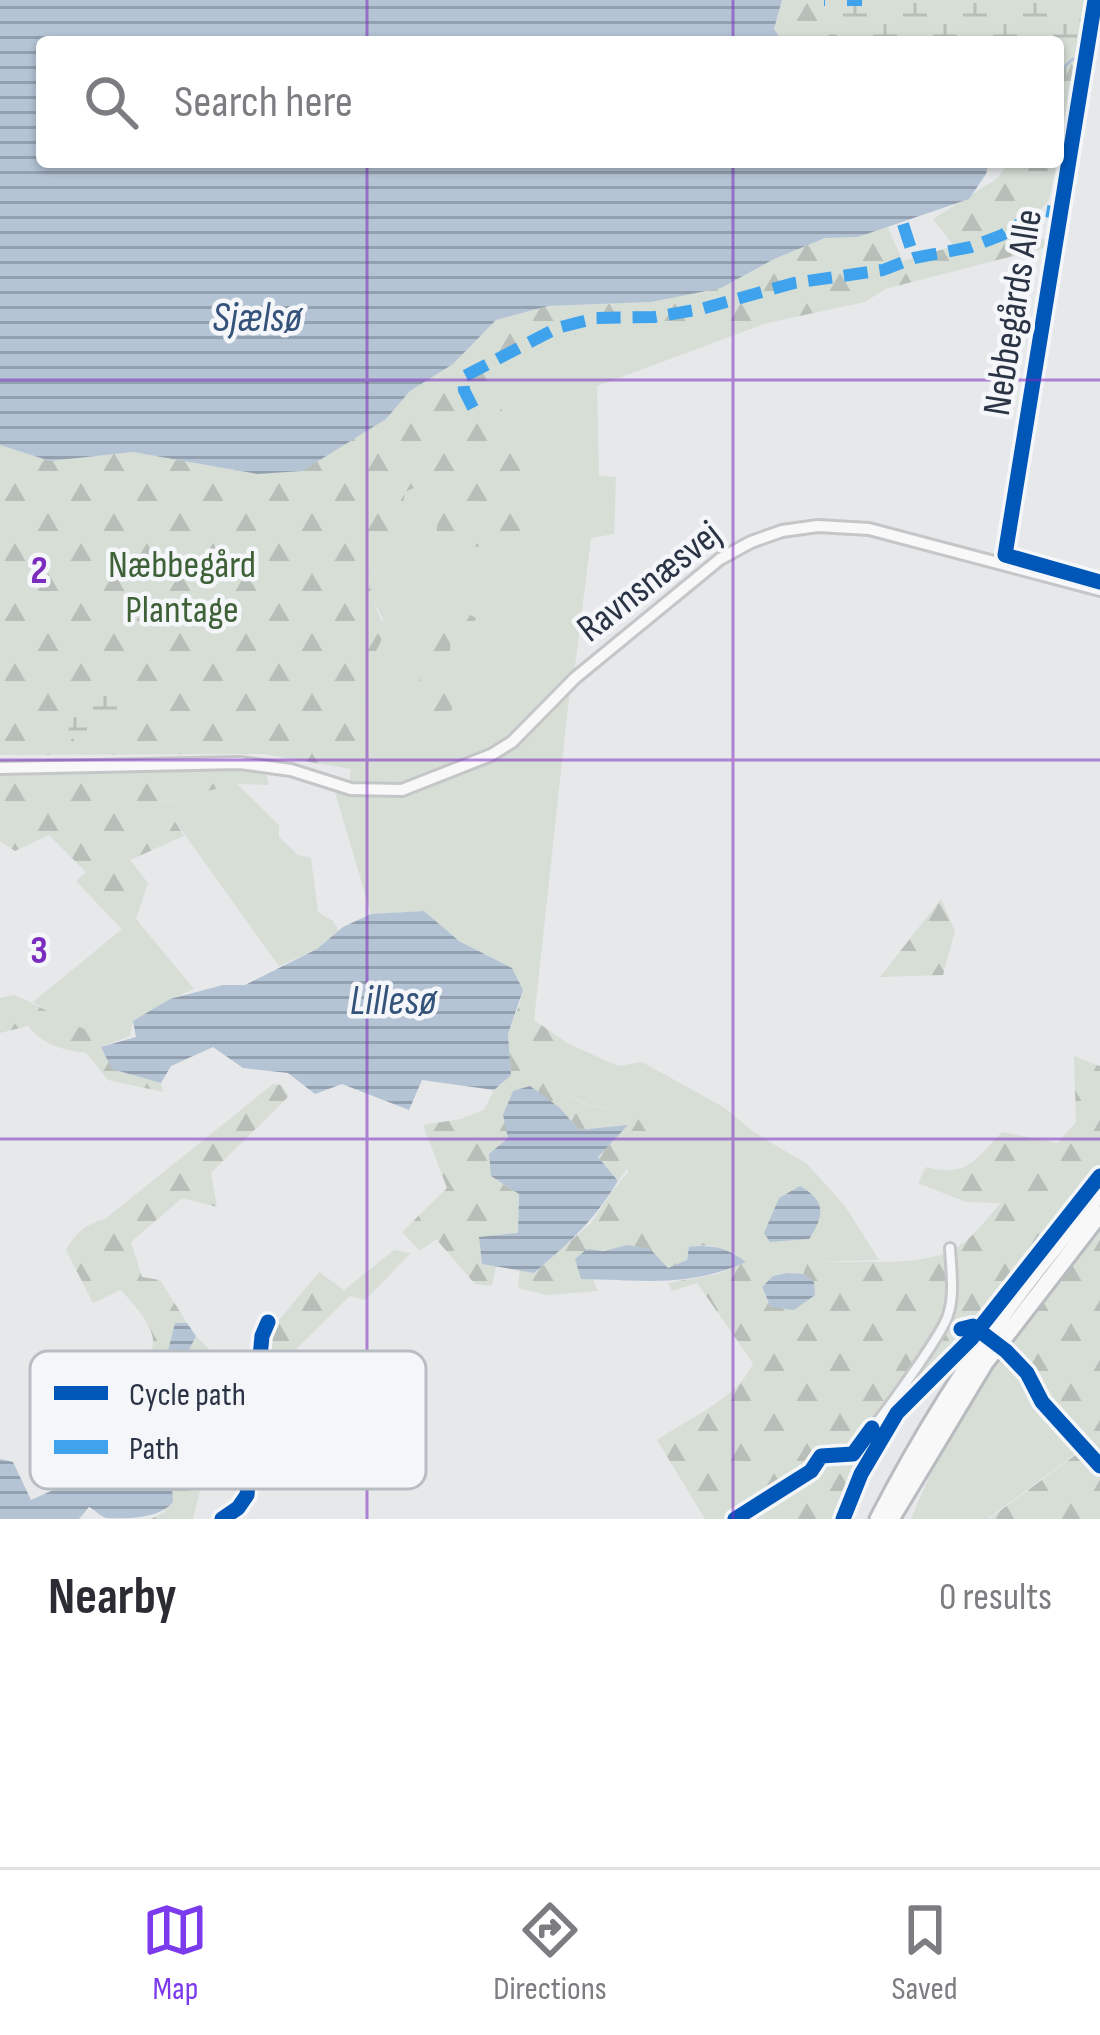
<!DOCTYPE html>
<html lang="en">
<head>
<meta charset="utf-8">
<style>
	:root { --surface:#fff; --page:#f2f2f3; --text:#2b2b33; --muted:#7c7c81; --line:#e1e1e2; --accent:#7c3aed }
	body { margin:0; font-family:"Sofia Sans Condensed",sans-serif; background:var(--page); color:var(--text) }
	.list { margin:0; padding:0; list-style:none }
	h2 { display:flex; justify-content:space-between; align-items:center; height:156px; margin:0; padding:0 48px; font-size:51px }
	h2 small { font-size:39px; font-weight:400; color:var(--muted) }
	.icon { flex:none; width:66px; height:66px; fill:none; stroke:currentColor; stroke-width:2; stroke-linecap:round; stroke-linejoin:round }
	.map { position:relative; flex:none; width:1100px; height:1519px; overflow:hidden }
	.search { position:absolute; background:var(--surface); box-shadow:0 3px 9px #0004; left:36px; right:36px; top:36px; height:132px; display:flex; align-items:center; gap:30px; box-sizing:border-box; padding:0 42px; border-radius:12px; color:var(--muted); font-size:45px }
	.sheet { height:348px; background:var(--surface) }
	nav { display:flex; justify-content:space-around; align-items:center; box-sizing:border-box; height:168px; border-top:3px solid var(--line); background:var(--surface); font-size:33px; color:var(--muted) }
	nav a { display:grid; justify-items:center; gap:6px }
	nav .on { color:var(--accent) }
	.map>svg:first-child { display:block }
	.grass { fill:#d6ded6 }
	.forest { fill:url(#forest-firs) }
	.wetland { fill:url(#wetland-marsh) }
	.water { fill:url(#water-rules) }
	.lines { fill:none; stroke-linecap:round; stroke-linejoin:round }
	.stream { stroke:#b4c4d5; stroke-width:3 }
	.minor-casing { stroke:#c4c6c8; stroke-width:14 }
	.secondary-casing { stroke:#c4c6c8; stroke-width:16 }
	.motorway-casing { stroke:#b8bbbf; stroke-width:21 }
	.minor { stroke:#f5f6f7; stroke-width:8 }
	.secondary { stroke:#f8f8f8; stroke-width:10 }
	.motorway { stroke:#f8f8f8; stroke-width:15 }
	.quiet { stroke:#3ea3ec; stroke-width:12; stroke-dasharray:24 12; stroke-linecap:butt }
	.cycleway-casing { stroke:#f4f6f9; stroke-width:22 }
	.cycleway { stroke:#0057b8; stroke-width:15 }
	.grid { fill:none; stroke:#7b2cbf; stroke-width:3; stroke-opacity:0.55 }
	.labels { text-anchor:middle; stroke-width:9; stroke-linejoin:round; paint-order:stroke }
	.street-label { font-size:39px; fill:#2b3445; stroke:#f4f6f9 }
	.park-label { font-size:39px; fill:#3f6138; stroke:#f4f6f9 }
	.water-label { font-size:42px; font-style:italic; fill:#34527a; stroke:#f4f6f9 }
	.key { fill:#f4f6f9; stroke:#b8bcc3; stroke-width:3 }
	.key-label { font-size:33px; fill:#2b3445 }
	.grid-label { font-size:39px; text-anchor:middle; font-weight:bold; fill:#7b2cbf; stroke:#f4f6f9; stroke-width:9; stroke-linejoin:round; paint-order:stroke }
</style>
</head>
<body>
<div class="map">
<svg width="1100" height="1519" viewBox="0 0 1100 1519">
	<defs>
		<pattern id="forest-firs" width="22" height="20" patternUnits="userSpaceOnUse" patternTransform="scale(3)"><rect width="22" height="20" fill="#d6ded6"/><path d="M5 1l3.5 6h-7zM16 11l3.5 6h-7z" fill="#b8bfb9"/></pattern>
		<pattern id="wetland-marsh" width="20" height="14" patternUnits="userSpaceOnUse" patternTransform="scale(3)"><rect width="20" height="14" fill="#d6ded6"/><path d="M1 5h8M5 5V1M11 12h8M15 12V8" fill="none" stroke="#b8bfb9"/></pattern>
		<pattern id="water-rules" width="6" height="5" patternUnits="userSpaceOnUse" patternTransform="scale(3)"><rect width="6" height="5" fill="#b4c4d5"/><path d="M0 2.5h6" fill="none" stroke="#93a0af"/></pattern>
	</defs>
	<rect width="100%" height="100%" fill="#e6e8ea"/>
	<path class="grass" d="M 767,323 L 597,386 L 599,476 L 616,477 L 614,534 L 591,538 L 574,673 L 507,740 L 488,753 L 402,786 L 349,786 L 351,769 L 367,765 L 363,669 L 383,619 L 370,594 L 369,578 L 398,538 L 405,492 L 423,484 L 440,499 L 435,544 L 529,445 L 498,405 L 498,381 L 578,333 Z
		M 570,688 L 534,1020 L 520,1003 C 528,966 489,958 464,943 C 449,935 437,922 424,911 L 371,914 L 335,792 L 372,797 L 401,794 L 491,759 Z
		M 236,783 L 279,825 L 279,837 L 298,855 L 311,858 L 318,912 L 333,921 L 339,931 L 317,949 L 279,966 L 162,803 Z
		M 122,929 L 183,994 L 133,1021 L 130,1036 C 93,1038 63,1023 33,1002 Z
		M 569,1044 L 618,1066 L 642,1062 L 725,1108 L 755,1133 L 807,1164 L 845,1206 L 879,1260 L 808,1262 L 803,1274 L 787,1273 L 775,1262 L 746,1262 L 733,1252 L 707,1245 L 635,1210 L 613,1190 L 628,1172 L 631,1109 C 596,1108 562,1106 555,1065 Z
		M 996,1364 L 1077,1453 L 987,1519 L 911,1519 L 948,1433 Z"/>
	<path class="forest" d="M 782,0 L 1089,0 L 1075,97 L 1058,159 L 1058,42 L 783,42 L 774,29 Z
		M 1009,162 L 1057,162 L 1049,200 L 1027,224 L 1052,246 L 885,289 L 865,302 L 767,323 L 578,333 L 498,381 L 498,405 L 529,445 L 535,482 L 528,534 L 513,548 L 435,545 L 440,499 L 423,484 L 405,492 L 398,538 L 369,578 C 373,626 402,621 363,669 L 367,765 L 351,769 L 263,754 L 0,755 L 0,445 L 50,461 L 133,452 L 257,474 L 386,419 L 410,391 L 453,364 L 496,320 L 548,306 L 651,302 L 825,238 L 858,237 L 887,226 L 903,261 L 954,246 L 933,219 L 998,178 Z
		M 457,608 L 476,618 L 469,633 L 451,637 L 447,687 L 454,691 L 452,710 L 418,719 L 422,635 Z
		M 235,769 L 265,771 L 269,785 L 236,784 L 163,802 L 184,836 L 130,860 L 148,883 L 136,919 L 194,989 L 183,994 L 76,881 L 86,872 L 49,835 L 15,851 L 0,841 L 0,776 Z
		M 941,899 L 955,931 L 943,975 L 880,977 Z
		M 14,995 C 54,1011 83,1039 130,1036 L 101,1047 L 112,1068 L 161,1083 L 163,1092 L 108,1080 L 86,1053 C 63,1050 43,1045 28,1026 L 0,1033 L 0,998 Z
		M 520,1003 L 534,1020 L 569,1044 L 555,1065 C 563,1108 595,1108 632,1109 L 651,1139 L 618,1181 L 598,1157 L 626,1126 L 579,1130 L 560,1108 L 508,1138 L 491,1176 L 519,1194 L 518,1234 L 482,1264 L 496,1266 L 492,1286 L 475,1284 L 436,1239 L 420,1251 L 402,1232 L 447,1188 L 423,1125 L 461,1119 L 484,1110 L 494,1090 L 511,1075 L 508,1034 Z
		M 1074,1056 L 1100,1066 L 1100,1170 L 974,1330 C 967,1369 929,1377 903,1400 C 876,1424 856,1485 849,1519 L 705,1519 L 657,1440 C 686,1420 740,1397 753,1363 L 697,1283 L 672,1291 L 668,1283 L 718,1274 L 746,1262 L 775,1262 L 787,1273 L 773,1276 L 762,1287 L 771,1307 L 814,1282 L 803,1274 L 808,1262 C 848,1260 917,1268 952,1250 C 971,1241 987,1218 1001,1203 L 966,1202 L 918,1183 L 926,1167 C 966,1178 976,1160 1002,1132 L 1058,1143 L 1076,1122 Z
		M 273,1084 L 281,1085 L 289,1096 L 211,1173 L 217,1207 L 182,1198 L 131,1242 L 142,1277 L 160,1280 L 187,1323 L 175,1324 L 164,1366 L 136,1370 C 140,1360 152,1354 153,1344 C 155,1325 132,1303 121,1290 L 93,1303 L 66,1250 C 75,1233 86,1224 105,1219 Z
		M 613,1190 L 635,1210 L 707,1245 L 690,1247 L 687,1260 L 668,1268 C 635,1235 626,1252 587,1250 L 581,1278 L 593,1279 L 598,1291 L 547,1295 L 518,1288 L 520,1270 L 534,1273 L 591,1223 Z
		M 1100,1227 L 1100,1519 L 989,1519 L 1077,1454 L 996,1364 Z
		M 394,1250 L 411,1253 L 365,1300 L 350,1296 L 281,1364 L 288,1443 L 261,1466 L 251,1482 L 265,1337 L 319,1272 L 344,1290 Z
		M 196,1336 L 222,1363 L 256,1365 L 250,1425 L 186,1402 L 189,1393 L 206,1403 L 227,1378 L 201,1370 L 188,1352 Z
		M 181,1418 L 200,1427 L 205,1471 L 193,1519 L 151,1519 L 165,1512 L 150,1452 L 160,1433 L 177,1438 Z"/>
	<path class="wetland" d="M 844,0 L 1079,0 C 1082,30 1075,66 1058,90 L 1058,42 L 826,41 Z
		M 102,692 L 119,694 L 130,705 C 115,728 106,746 75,741 L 68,732 C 74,711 83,701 102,692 Z"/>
	<path class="water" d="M 0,0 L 782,0 L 774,29 L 783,42 L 42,42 L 42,162 L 989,162 L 986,174 L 969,199 L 858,237 L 825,238 L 774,259 L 721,288 L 651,302 L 548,306 L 496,320 L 453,364 L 410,391 L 386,419 L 302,471 L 257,474 L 133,452 L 50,461 L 0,445 Z
		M 424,911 L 459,941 L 512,968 L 523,990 L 508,1034 L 511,1075 L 494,1090 L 422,1080 L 409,1110 L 342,1084 L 315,1094 L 288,1073 L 243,1068 L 213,1047 L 171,1066 L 161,1083 L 112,1069 L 101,1047 L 136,1037 L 133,1021 L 170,999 L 223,985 L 245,985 L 317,949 L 343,927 L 371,914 Z
		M 530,1086 L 560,1108 L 579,1130 L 628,1125 L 598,1157 L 618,1181 C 591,1224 572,1240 534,1273 L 482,1264 L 479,1237 L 518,1233 L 519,1194 L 491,1176 L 489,1154 L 508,1138 L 503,1115 L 513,1091 Z
		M 800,1186 C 826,1201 825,1215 809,1239 L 770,1242 L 764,1233 L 779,1198 Z
		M 627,1245 L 650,1249 L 668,1268 L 687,1260 L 689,1247 C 711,1244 728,1248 746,1262 C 687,1288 643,1280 581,1279 L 575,1259 L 587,1249 L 604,1251 Z
		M 787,1273 L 803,1274 L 814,1282 L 815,1295 L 794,1310 L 771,1307 L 762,1287 L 773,1276 Z
		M 175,1323 L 187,1323 L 196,1336 L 188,1352 C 203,1373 219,1379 244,1376 L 242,1393 L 233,1409 L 189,1394 L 177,1438 L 159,1433 L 150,1452 L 172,1489 L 173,1502 C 159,1519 127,1519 106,1518 C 100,1516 95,1510 89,1507 L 79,1519 L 0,1519 L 0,1459 L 13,1462 L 31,1500 L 51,1491 L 106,1438 L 103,1388 L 115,1376 L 164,1366 Z"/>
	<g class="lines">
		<path class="stream" d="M 1058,73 L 1073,59 L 1080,59"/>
		<defs>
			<path id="minor" d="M 1004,563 L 1095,0
				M 222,1519 L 238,1508 L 247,1495 L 262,1336 L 268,1322
				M 735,1519 L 811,1471 L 821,1456 L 848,1456 C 862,1447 943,1334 948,1315 C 955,1295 951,1269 950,1248"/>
			<path id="secondary" d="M 0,768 L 240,763 L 291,770 L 351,789 L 402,790 L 491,755 L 512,742 L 575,678 L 720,559 L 751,542 L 782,531 L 818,526 L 869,529 L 1100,590"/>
			<path id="motorway" d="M 878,1519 C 938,1402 1012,1293 1100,1194
				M 891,1519 L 985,1363 L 1100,1214"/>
		</defs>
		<use href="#minor" class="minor-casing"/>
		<use href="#secondary" class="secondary-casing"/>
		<use href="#motorway" class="motorway-casing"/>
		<use href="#minor" class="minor"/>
		<use href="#secondary" class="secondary"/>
		<use href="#motorway" class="motorway"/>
		<path class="quiet" d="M 824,0 L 825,0
			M 847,0 L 862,0
			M 903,224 L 914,258
			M 473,408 L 464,390 L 463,377 L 557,328 L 596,318 L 654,317 L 701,309 L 794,283 L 883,270 L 914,258 L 971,247 L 1002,235 L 1041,210 L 1069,215"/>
		<defs>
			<path id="cycleway" d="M 1095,0 L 1005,555 L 1100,582
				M 961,1329 L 973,1326 L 1006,1351 L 1027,1373 L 1042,1402 L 1100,1466
				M 222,1519 L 238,1508 L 247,1495 L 262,1336 L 268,1322
				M 735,1519 L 811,1471 L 821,1456 L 853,1454 L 872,1428
				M 843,1519 L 861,1474 L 897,1413 L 971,1339 L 1100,1176"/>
		</defs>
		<use href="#cycleway" class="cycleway-casing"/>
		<use href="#cycleway" class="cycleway"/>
	</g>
	<path class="grid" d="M 367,0 L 367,42M 733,0 L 733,42M 367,162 L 367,1519M 733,162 L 733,1519M 0,380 L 1100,380M 0,760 L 1100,760M 0,1139 L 1100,1139"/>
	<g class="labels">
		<g class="street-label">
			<text transform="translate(1011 312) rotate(-81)" y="14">Nebbegårds Alle</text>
			<text transform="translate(648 580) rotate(-38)" y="14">Ravnsnæsvej</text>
		</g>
		<g class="park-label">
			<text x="182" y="577">Næbbegård<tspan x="182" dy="45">Plantage</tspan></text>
		</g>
		<g class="water-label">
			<text x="257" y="331">Sjælsø</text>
			<text x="393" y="1014">Lillesø</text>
		</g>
	</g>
	<rect x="30" y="1351" width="396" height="138" rx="18" class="key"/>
	<rect x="54" y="1386" width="54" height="14" fill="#0057b8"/>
	<rect x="54" y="1440" width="54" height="14" fill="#3ea3ec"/>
	<g class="key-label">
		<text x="129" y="1405">Cycle path</text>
		<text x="129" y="1459">Path</text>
	</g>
	<g class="grid-label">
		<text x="39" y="583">2</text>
		<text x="39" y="963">3</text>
	</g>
</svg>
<div class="search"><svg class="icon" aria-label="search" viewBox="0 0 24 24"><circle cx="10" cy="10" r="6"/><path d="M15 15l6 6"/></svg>Search here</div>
</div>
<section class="sheet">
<h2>Nearby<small>0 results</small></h2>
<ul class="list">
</ul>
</section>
<nav>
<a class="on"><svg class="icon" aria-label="map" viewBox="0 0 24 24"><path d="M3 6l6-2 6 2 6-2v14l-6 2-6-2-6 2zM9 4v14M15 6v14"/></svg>Map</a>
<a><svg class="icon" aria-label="directions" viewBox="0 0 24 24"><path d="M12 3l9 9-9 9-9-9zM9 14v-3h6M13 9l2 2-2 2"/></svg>Directions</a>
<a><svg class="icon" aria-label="saved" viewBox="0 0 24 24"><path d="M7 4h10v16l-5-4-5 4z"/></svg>Saved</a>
</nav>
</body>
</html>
